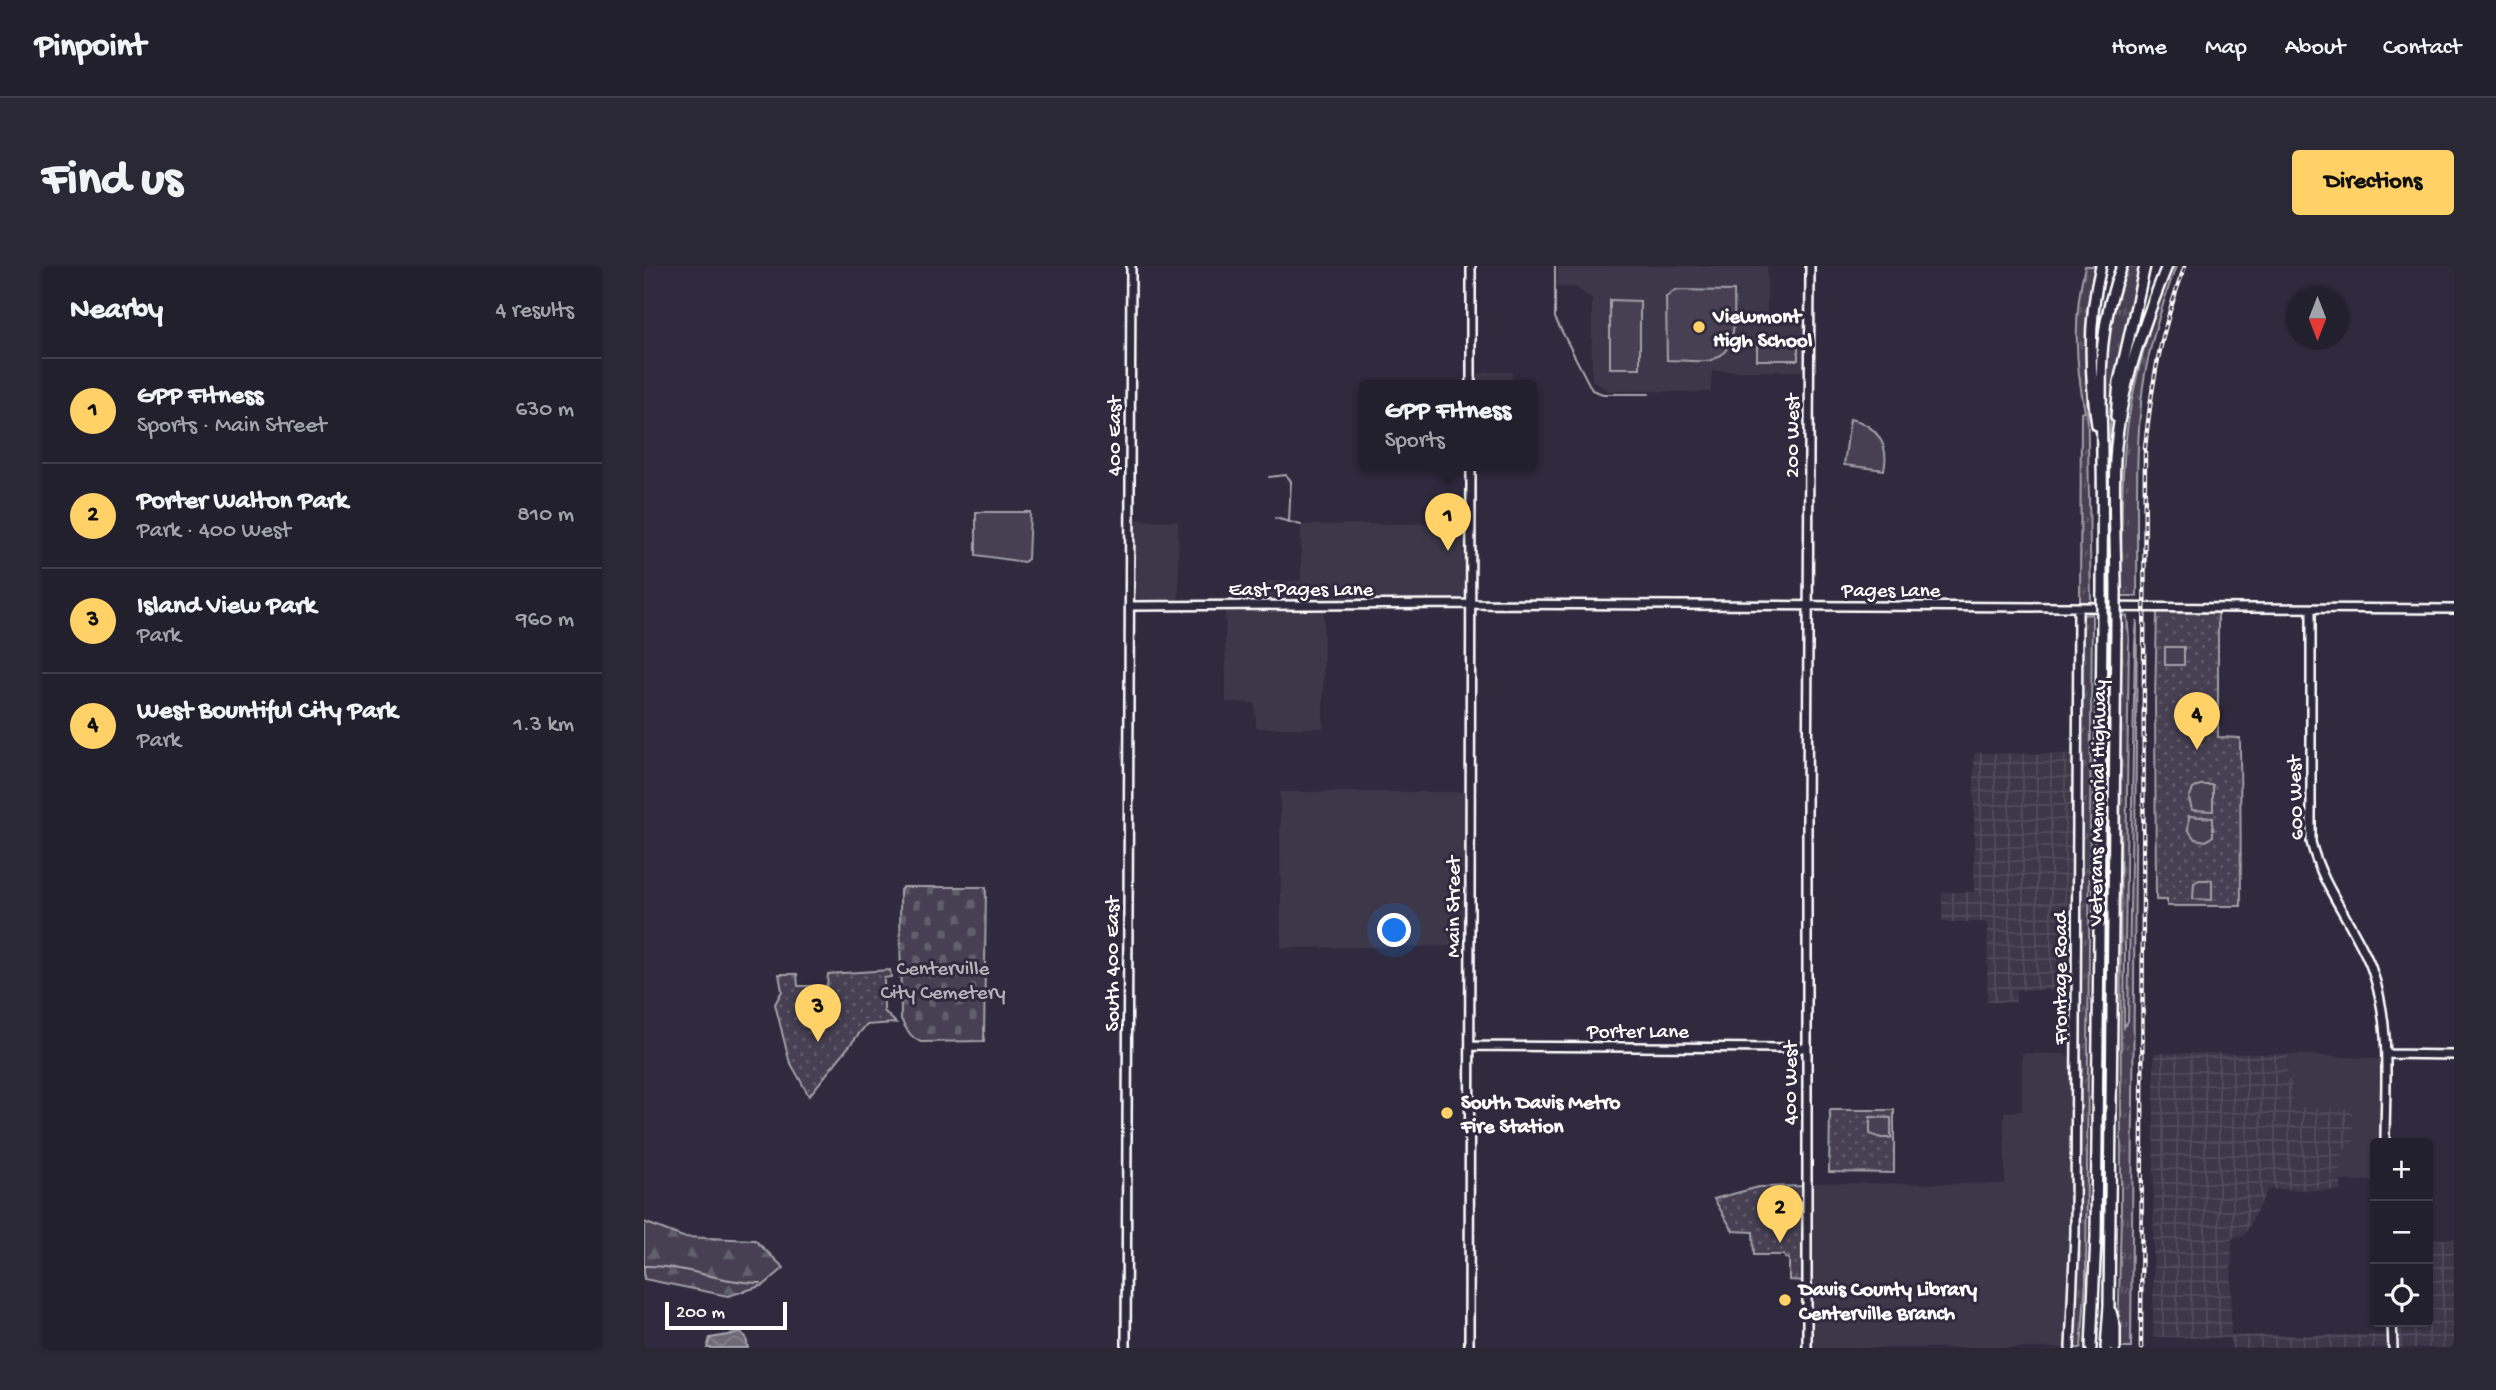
<!DOCTYPE html>
<html lang="en">
<head>
<meta charset="utf-8">
<style>
	:root { --surface:#23202e; --page:#2b2836; --text:#f1f3f6; --muted:#a3a3aa; --line:#403e4a; --accent:#ffd166 }
	body { margin:0; font-family:"Gochi Hand",sans-serif; background:var(--page); color:var(--text) }
	.controls { position:absolute; right:21px; bottom:21px; display:grid; overflow:hidden; border-radius:7px; box-shadow:0 2px 5px #0004 }
	.controls button { width:63px; height:63px; display:grid; place-items:center; padding:0; border:0; border-bottom:2px solid var(--line); background:var(--surface); color:var(--text); font:35px sans-serif }
	.compass { position:absolute; left:1642px; top:21px; width:63px; height:63px; border-radius:50%; background:var(--surface); box-shadow:0 2px 5px #0004; rotate:180deg }
	.scale { position:absolute; left:21px; bottom:18px; width:122px; box-sizing:border-box; padding-left:7px; border:4px solid #fff; border-top:0; font-size:19px; line-height:24px; white-space:nowrap; color:#fff; -webkit-text-stroke:5px #2f2a3d; paint-order:stroke }
	.you { position:absolute; left:751px; top:665px; width:24px; height:24px; margin:-18px; border:5px solid #fff; border-radius:50%; background:#1a73e8; box-shadow:0 0 0 10px #1a73e833 }
	.badge { display:grid; place-items:center; width:46px; height:46px; border-radius:50%; background:var(--accent); color:#111; font-size:23px; font-weight:700 }
	.pin { position:absolute; translate:-50% -58px; filter:drop-shadow(0 2px 4px #0008) }
	.pin::after { content:''; position:absolute; top:37px; width:24px; height:21px; background:inherit; clip-path:polygon(0 0,100% 0,50% 100%) }
	.popup { position:absolute; left:715px; top:114px; width:178px; height:91px; box-sizing:border-box; display:grid; place-content:center; border-radius:7px; background:var(--surface); filter:drop-shadow(0 2px 5px #0005); font-size:23px; white-space:nowrap; color:var(--muted) }
	.popup b { font-size:26px; color:var(--text) }
	.popup::after { content:''; position:absolute; left:50%; top:100%; margin-left:-14px; border:14px solid transparent; border-top-color:var(--surface) }
	.list { margin:0; padding:0; list-style:none }
	h2 { display:flex; justify-content:space-between; align-items:center; height:91px; margin:0; padding:0 28px; font-size:30px }
	h2 small { font-size:23px; font-weight:400; color:var(--muted) }
	.list li { display:grid; grid-template-columns:46px 1fr auto; gap:21px; align-items:center; box-sizing:border-box; height:105px; padding:0 28px; border-top:2px solid var(--line) }
	.list b { display:block; font-size:26px; white-space:nowrap }
	.list p { margin:0; font-size:23px; white-space:nowrap; color:var(--muted) }
	.list em { font-size:23px; font-style:normal; color:var(--muted) }
	.icon { flex:none; width:38px; height:38px; fill:none; stroke:currentColor; stroke-width:2; stroke-linecap:round; stroke-linejoin:round }
	.map { position:relative; flex:none; width:1810px; height:1082px; overflow:hidden; border-radius:7px }
	header { display:flex; align-items:center; gap:42px; box-sizing:border-box; height:98px; padding:0 35px; background:var(--surface); border-bottom:2px solid var(--line) }
	header strong { font-size:33px }
	nav { display:flex; gap:38px; margin-inline-start:auto; font-size:24px }
	.intro { display:flex; align-items:center; justify-content:space-between; box-sizing:border-box; height:168px; padding:0 42px }
	h1 { margin:0; font-size:49px }
	.button { padding:18px 32px; border-radius:7px; background:var(--accent); color:#111; font-size:24px; font-weight:700 }
	main { display:flex; gap:42px; padding:0 42px }
	aside { flex:1; background:var(--surface); border-radius:7px; box-shadow:0 2px 5px #0004 }
	.map>svg:first-child { display:block }
	.built { fill:#3c3749 }
	.industrial { fill:url(#industrial-grid) }
	.grass { fill:url(#grass-tufts); stroke:#a2a0a8; stroke-width:2 }
	.forest { fill:url(#forest-firs); stroke:#a2a0a8; stroke-width:2 }
	.cemetery { fill:url(#cemetery-stones); stroke:#a2a0a8; stroke-width:2 }
	.park { fill:url(#park-dots); stroke:#a2a0a8; stroke-width:2 }
	.garden { fill:#464152; stroke:#a2a0a8; stroke-width:2 }
	.water { fill:url(#water-waves); stroke:#a7a6ad; stroke-width:2 }
	.lines { fill:none; stroke-linecap:round; stroke-linejoin:round }
	.stream { stroke:#a7a6ad; stroke-width:2 }
	.secondary-casing { stroke:#fff; stroke-width:12 }
	.highway-casing { stroke:#fff; stroke-width:14 }
	.secondary { stroke:#2f2a3d; stroke-width:7 }
	.highway { stroke:#2f2a3d; stroke-width:9 }
	.rail-casing { stroke:#fff; stroke-width:4.5 }
	.rail { stroke:#2f2a3d; stroke-width:2; stroke-dasharray:5; stroke-linecap:butt }
	.highway-bridge-casing { stroke:#fff; stroke-width:14; stroke-linecap:butt }
	.highway-bridge { stroke:#2f2a3d; stroke-width:9 }
	.poi-dot { fill:#ffd166; stroke:#2f2a3d; stroke-width:2.5 }
	.labels { text-anchor:middle; stroke-width:6; stroke-linejoin:round; paint-order:stroke }
	.poi-label { font-size:21px; font-weight:bold; fill:#fff; stroke:#2f2a3d; text-anchor:start }
	.street-label { font-size:21px; fill:#fff; stroke:#2f2a3d }
	.park-label { font-size:21px; fill:#b5b3ba; stroke:#2f2a3d }
</style>
</head>
<body>
<header>
<strong>Pinpoint</strong>
<nav><a>Home</a><a>Map</a><a>About</a><a>Contact</a></nav>
</header>
<div class="intro"><h1>Find us</h1><a class="button">Directions</a></div>
<main>
<aside>
<h2>Nearby<small>4 results</small></h2>
<ul class="list">
<li><span class="badge">1</span><div><b>GPP FItness</b><p>Sports · Main Street</p></div><em>630 m</em></li>
<li><span class="badge">2</span><div><b>Porter Walton Park</b><p>Park · 400 West</p></div><em>810 m</em></li>
<li><span class="badge">3</span><div><b>Island View Park</b><p>Park</p></div><em>960 m</em></li>
<li><span class="badge">4</span><div><b>West Bountiful City Park</b><p>Park</p></div><em>1.3 km</em></li>
</ul>
</aside>
<div class="map">
<svg width="1810" height="1082" viewBox="0 0 1810 1082">
	<defs>
		<pattern id="industrial-grid" width="8" height="8" patternUnits="userSpaceOnUse" patternTransform="scale(1.75)"><rect width="8" height="8" fill="#3c3749"/><path d="M0 4h8M4 0v8" fill="none" stroke="#504b5b"/></pattern>
		<pattern id="grass-tufts" width="24" height="20" patternUnits="userSpaceOnUse" patternTransform="scale(1.75)"><rect width="24" height="20" fill="#464152"/><path d="M3 7l-1-3M5 7V3M7 7l1-3M15 17l-1-3M17 17v-4M19 17l1-3" fill="none" stroke="#625e6c"/></pattern>
		<pattern id="forest-firs" width="22" height="20" patternUnits="userSpaceOnUse" patternTransform="scale(1.75)"><rect width="22" height="20" fill="#464152"/><path d="M5 1l3.5 6h-7zM16 11l3.5 6h-7z" fill="#625e6c"/></pattern>
		<pattern id="cemetery-stones" width="16" height="16" patternUnits="userSpaceOnUse" patternTransform="scale(1.75)"><rect width="16" height="16" fill="#464152"/><path d="M2 7V4a2 2 0 0 1 4 0v3zM10 15v-3a2 2 0 0 1 4 0v3z" fill="#625e6c"/></pattern>
		<pattern id="park-dots" width="8" height="8" patternUnits="userSpaceOnUse" patternTransform="scale(1.75)"><rect width="8" height="8" fill="#464152"/><path d="M2 2h.1M6 6h.1" fill="none" stroke="#625e6c" stroke-width="1.8" stroke-linecap="round"/></pattern>
		<pattern id="water-waves" width="16" height="10" patternUnits="userSpaceOnUse" patternTransform="scale(1.75)"><rect width="16" height="10" fill="#6d6a77"/><path d="M0 5q4-4 8 0t8 0" fill="none" stroke="#83808b"/></pattern>
	</defs>
	<rect width="100%" height="100%" fill="#2f2a3d"/>
	<filter id="ink" filterUnits="userSpaceOnUse"><feTurbulence type="fractalNoise" baseFrequency=".0143" numOctaves="2"/><feDisplacementMap in="SourceGraphic" scale="14" xChannelSelector="R" yChannelSelector="G"/><feConvolveMatrix kernelMatrix="1 2 1 2 8 2 1 2 1" color-interpolation-filters="sRGB"/></filter>
	<g filter="url(#ink)">
		<path class="built" d="M 914,0 L 1123,0 L 1123,57 L 1162,58 L 1162,105 L 1068,105 L 1067,126 L 966,125 L 948,114 L 948,33 L 931,21 L 913,21 Z
			M 840,106 L 868,106 L 868,119 L 833,119 L 831,108 L 840,108 Z
			M 492,254 L 534,255 L 535,336 L 495,336 L 493,331 Z
			M 819,257 L 820,329 L 816,333 L 616,335 L 617,315 L 657,315 L 657,259 Z
			M 581,344 L 680,344 L 679,462 L 612,462 L 611,437 L 582,436 Z
			M 636,526 L 821,526 L 821,680 L 637,682 Z
			M 1378,787 L 1421,788 L 1426,791 L 1425,997 L 1422,1082 L 1168,1082 L 1168,917 L 1361,918 L 1360,846 L 1378,845 Z
			M 1644,788 L 1737,793 L 1737,877 L 1731,877 L 1731,915 L 1697,915 L 1697,882 L 1709,882 L 1649,841 L 1648,815 L 1643,814 Z"/>
		<path class="industrial" d="M 1330,487 L 1429,488 L 1424,724 L 1372,724 L 1372,736 L 1343,736 L 1344,659 L 1339,656 L 1298,656 L 1298,626 L 1330,626 Z
			M 1510,787 L 1644,788 L 1643,814 L 1648,814 L 1649,841 L 1708,843 L 1709,882 L 1697,882 L 1697,925 L 1624,923 L 1600,970 L 1588,972 L 1587,1069 L 1737,1069 L 1742,1071 L 1743,1082 L 1587,1082 L 1586,1072 L 1509,1071 Z
			M 1784,973 L 1810,973 L 1810,1082 L 1753,1082 L 1752,1056 L 1784,1056 Z"/>
		<path class="grass" d="M 1441,0 L 1453,0 L 1444,43 L 1442,72 L 1447,336 L 1436,336 L 1437,147 L 1441,146 C 1431,96 1429,50 1441,0 Z
			M 1482,0 L 1498,0 C 1480,65 1465,130 1464,198 C 1461,130 1457,65 1482,0 Z
			M 1528,0 L 1532,0 C 1518,39 1505,79 1499,120 C 1490,189 1494,261 1493,330 L 1476,330 C 1478,289 1477,248 1479,207 C 1482,136 1502,66 1528,0 Z
			M 1448,348 L 1442,1015 L 1437,1082 L 1430,1082 L 1435,970 L 1435,825 L 1438,803 L 1435,776 L 1437,349 Z
			M 1476,348 L 1483,350 L 1485,372 L 1480,761 L 1484,755 L 1491,377 L 1493,354 L 1487,1082 L 1474,1082 L 1477,943 Z"/>
		<path class="forest" d="M 0,956 L 39,971 L 111,974 L 140,1002 L 120,1019 L 84,1030 L 0,1013 Z"/>
		<path class="cemetery" d="M 259,621 L 342,621 L 340,775 L 277,776 C 267,772 262,763 257,753 L 256,624 Z"/>
		<path class="park" d="M 1513,346 L 1574,347 L 1574,471 L 1596,472 L 1597,640 L 1523,640 L 1523,634 L 1512,634 L 1511,435 Z
			M 246,704 L 247,711 L 240,712 L 240,745 L 252,757 L 222,759 L 165,830 L 145,794 L 131,738 L 138,725 L 135,708 L 153,708 L 154,720 L 183,720 L 184,708 Z
			M 1186,844 L 1250,844 L 1250,907 L 1185,906 Z
			M 1162,920 L 1163,1015 L 1145,1014 L 1145,993 L 1141,992 L 1140,989 L 1110,989 L 1109,966 L 1089,965 L 1070,933 L 1115,921 Z"/>
		<path class="garden" d="M 1031,24 L 1090,25 C 1090,49 1096,90 1062,95 C 1049,96 1035,94 1023,94 L 1022,31 Z
			M 966,34 L 996,35 L 996,102 L 966,102 Z
			M 1113,71 L 1154,71 L 1154,94 L 1113,94 Z
			M 1206,153 C 1232,158 1246,179 1240,204 L 1200,199 Z
			M 332,246 L 386,246 L 384,293 L 380,296 L 332,289 Z
			M 1521,381 L 1540,381 L 1540,399 L 1521,399 Z
			M 1556,519 L 1569,519 L 1569,545 L 1548,544 L 1545,532 L 1549,523 Z
			M 1545,550 L 1569,552 L 1569,570 L 1562,575 L 1551,573 L 1544,564 Z
			M 1555,614 L 1568,614 L 1568,634 L 1549,633 L 1550,617 Z
			M 1226,851 L 1247,852 L 1247,872 L 1237,872 L 1226,868 Z"/>
		<path class="water" d="M 97,1067 L 102,1071 L 104,1082 L 63,1082 L 66,1072 Z"/>
		<g class="lines">
			<path class="stream" d="M 911,0 L 911,52 L 948,124 L 959,128 L 1005,128
				M 625,211 L 642,209 L 647,215 L 645,255
				M 631,252 L 657,259
				M 0,1000 C 40,999 77,1017 117,1017"/>
			<defs>
				<path id="secondary" d="M 827,0 L 827,119
					M 486,340 L 827,338 L 1810,343
					M 1667,343 L 1667,576 C 1678,621 1710,658 1727,701 C 1748,758 1741,818 1741,877
					M 826,780 L 1163,782
					M 1743,788 L 1810,789
					M 1748,1056 L 1749,1082
					M 482,1082 L 487,0
					M 825,1082 L 827,199
					M 1163,1082 L 1163,553 L 1166,0
					M 1426,1082 L 1431,967 L 1434,342"/>
				<path id="highway" d="M 1472,151 L 1475,116 L 1501,0
					M 1453,159 C 1445,106 1444,52 1457,0
					M 1472,328 C 1472,283 1469,238 1471,193 C 1475,126 1498,62 1523,0
					M 1458,329 C 1458,285 1459,240 1458,195 C 1458,124 1450,69 1478,0
					M 1467,1046 L 1471,1061 L 1471,1082
					M 1447,1082 L 1452,971 L 1458,360
					M 1462,1082 L 1465,1040 L 1472,360"/>
			</defs>
			<use href="#secondary" class="secondary-casing"/>
			<use href="#highway" class="highway-casing"/>
			<use href="#secondary" class="secondary"/>
			<use href="#highway" class="highway"/>
			<defs>
				<path id="rail" d="M 1497,1082 L 1501,182 C 1508,116 1517,63 1541,0"/>
			</defs>
			<use href="#rail" class="rail-casing"/>
			<use href="#rail" class="rail"/>
			<defs>
				<path id="highway-bridge" d="M 1458,329 L 1458,360
					M 1472,360 L 1472,328"/>
			</defs>
			<use href="#highway-bridge" class="highway-bridge-casing"/>
			<use href="#highway-bridge" class="highway-bridge"/>
		</g>
	</g>
	<g class="poi-dot">
		<circle cx="1055" cy="61" r="7"/>
		<circle cx="803" cy="847" r="7"/>
		<circle cx="1141" cy="1034" r="7"/>
	</g>
	<g class="labels">
		<g class="poi-label">
			<text x="1069" y="56">Viewmont<tspan x="1069" dy="24">High School</tspan></text>
			<text x="817" y="842">South Davis Metro<tspan x="817" dy="24">Fire Station</tspan></text>
			<text x="1155" y="1029">Davis County Library<tspan x="1155" dy="24">Centerville Branch</tspan></text>
		</g>
		<g class="street-label">
			<text transform="translate(469 170) rotate(-90)" y="7">400 East</text>
			<text transform="translate(1147 170) rotate(-90)" y="7">200 West</text>
			<text x="657" y="329">East Pages Lane</text>
			<text x="1247" y="330">Pages Lane</text>
			<text transform="translate(1650 532) rotate(-92)" y="7">600 West</text>
			<text transform="translate(1452 537) rotate(-89)" y="7">Veterans Memorial Highway</text>
			<text transform="translate(808 641) rotate(-90)" y="7">Main Street</text>
			<text transform="translate(467 698) rotate(-90)" y="7">South 400 East</text>
			<text transform="translate(1415 712) rotate(-90)" y="7">Frontage Road</text>
			<text x="994" y="771">Porter Lane</text>
			<text transform="translate(1145 817) rotate(-90)" y="7">400 West</text>
		</g>
		<g class="park-label">
			<text x="299" y="708">Centerville<tspan x="299" dy="24">City Cemetery</tspan></text>
		</g>
	</g>
</svg>
<div class="controls">
<button>+</button>
<button>−</button>
<button><svg class="icon" aria-label="locate" viewBox="0 0 24 24"><circle cx="12" cy="12" r="6"/><path d="M12 2v4M12 18v4M2 12h4M18 12h4"/></svg></button>
</div>
<svg class="compass" viewBox="-18 -18 36 36"><path d="M0-13l5 13h-10z" fill="#e53935"/><path d="M0 13l5-13h-10z" fill="#a3a3aa"/></svg>
<div class="scale">200 m</div>
<div class="you"></div>
<div class="pin badge" style="left:804px;top:285px">1</div>
<div class="popup"><b>GPP FItness</b>Sports</div>
<div class="pin badge" style="left:1136px;top:977px">2</div>
<div class="pin badge" style="left:174px;top:776px">3</div>
<div class="pin badge" style="left:1553px;top:484px">4</div>
</div>
</main>
</body>
</html>
